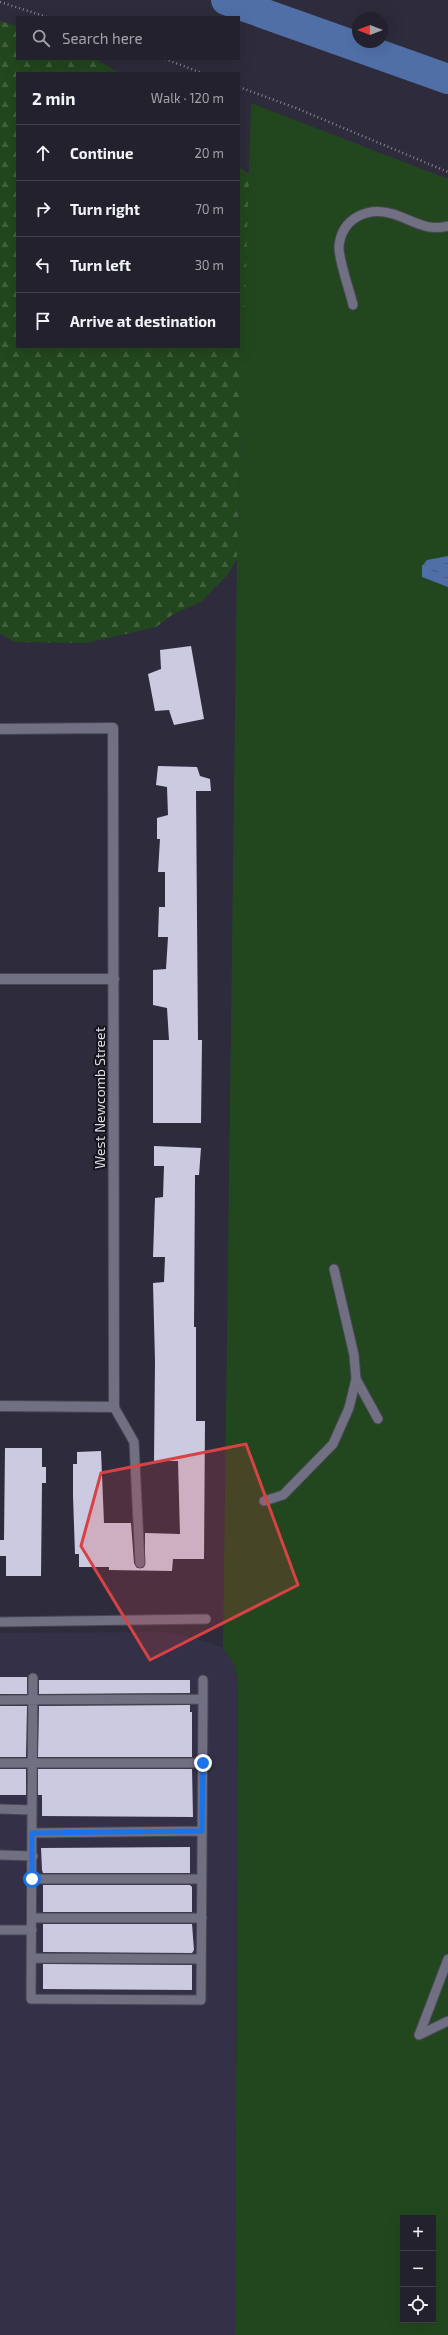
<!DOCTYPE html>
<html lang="en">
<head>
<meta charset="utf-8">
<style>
	:root { --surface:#22212d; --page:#2e2e39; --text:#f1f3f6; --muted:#a2a3aa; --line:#3f3e49 }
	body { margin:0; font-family:"Exo 2",sans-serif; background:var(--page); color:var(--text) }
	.controls { position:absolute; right:12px; bottom:12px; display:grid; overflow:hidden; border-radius:0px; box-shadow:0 4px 16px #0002 }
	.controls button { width:36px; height:36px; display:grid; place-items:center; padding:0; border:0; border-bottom:1px solid var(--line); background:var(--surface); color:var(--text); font:20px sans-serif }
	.compass { position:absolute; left:352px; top:12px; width:36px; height:36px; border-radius:50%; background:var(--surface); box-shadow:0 4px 16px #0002; rotate:270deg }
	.stop { position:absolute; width:12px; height:12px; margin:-9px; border:3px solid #1a73e8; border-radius:50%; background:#fff }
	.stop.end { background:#1a73e8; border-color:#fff; box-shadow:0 1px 4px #0008 }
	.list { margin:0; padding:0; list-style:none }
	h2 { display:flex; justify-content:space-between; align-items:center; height:52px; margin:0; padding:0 16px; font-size:17px }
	h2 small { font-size:13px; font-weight:400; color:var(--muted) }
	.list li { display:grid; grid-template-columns:26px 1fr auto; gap:12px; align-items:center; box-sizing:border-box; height:56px; padding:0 16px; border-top:1px solid var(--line) }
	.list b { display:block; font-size:15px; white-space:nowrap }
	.list em { font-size:13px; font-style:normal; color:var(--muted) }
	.icon { flex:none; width:22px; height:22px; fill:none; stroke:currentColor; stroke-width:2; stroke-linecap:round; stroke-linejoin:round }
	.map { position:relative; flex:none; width:448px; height:2335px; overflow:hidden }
	.search { position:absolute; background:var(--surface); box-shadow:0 4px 16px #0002; left:16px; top:16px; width:224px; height:44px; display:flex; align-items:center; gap:10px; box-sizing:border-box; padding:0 14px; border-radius:0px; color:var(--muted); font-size:15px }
	.panel { position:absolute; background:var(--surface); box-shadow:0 4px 16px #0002; left:16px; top:72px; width:224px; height:276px; border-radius:0px }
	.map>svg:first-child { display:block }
	.built { fill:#343047 }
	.grass { fill:#22471e; fill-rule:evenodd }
	.forest { fill:url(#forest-firs) }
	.water { fill:url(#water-ripples) }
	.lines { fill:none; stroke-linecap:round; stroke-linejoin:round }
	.river { stroke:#506fa7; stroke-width:30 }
	.building { fill:#cccae0 }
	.service-casing { stroke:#4a4755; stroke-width:11 }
	.minor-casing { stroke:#4a4755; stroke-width:12 }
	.path { stroke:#888693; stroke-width:2.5; stroke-dasharray:1 3; stroke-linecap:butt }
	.service { stroke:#716f82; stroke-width:9 }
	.minor { stroke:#716f82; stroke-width:10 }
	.route { stroke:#1a73e8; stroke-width:5 }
	.marked { fill:#d74344; fill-opacity:0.2; stroke:#d74344; stroke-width:3; stroke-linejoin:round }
	.labels { text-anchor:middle; stroke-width:4; stroke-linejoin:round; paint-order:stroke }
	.street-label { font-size:14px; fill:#dbdae5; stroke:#16151d }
</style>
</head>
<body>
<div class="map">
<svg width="448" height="2335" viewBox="0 0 448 2335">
	<defs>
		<pattern id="forest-firs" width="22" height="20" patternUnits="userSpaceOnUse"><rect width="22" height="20" fill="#22471e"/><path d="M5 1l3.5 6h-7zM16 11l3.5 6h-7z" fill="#42613f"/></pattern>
		<pattern id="water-ripples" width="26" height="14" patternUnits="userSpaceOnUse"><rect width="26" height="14" fill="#506fa7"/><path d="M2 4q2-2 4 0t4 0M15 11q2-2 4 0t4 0" fill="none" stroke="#4a5a7b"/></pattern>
	</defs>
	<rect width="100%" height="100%" fill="#2e2c3c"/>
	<path class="built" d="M 168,1632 L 194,1638 L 223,1648 L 234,1664 L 238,1685 L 235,2335 L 0,2335 L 0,1633 Z"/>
	<path class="grass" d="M 251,103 L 448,179 L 448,2335 L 235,2335 L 238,1685 L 234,1664 L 223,1648 L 237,559 ZM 403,2218 L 433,2218 L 433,2320 L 403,2320 Z"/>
	<path class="forest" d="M 0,21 L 17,26 L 17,59 L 96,59 L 119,73 L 17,73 L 17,347 L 239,347 L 239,167 L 249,174 L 237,559 L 228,574 L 202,601 L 172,615 L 156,627 L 86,643 L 15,642 L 0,633 Z"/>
	<path class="water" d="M 448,556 L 448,587 L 422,577 L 422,566 L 427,560 Z"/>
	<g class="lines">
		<path class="river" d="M 226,0 L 448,79"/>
	</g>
	<path class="building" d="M 191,646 L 204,719 L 174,725 L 169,710 L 155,711 L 148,674 L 161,669 L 160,650 Z
		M 158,766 L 197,767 L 200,776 L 210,779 L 211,791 L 196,791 L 198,1040 L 202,1040 L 201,1123 L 153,1123 L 153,1040 L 169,1040 L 167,1008 L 153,1005 L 153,970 L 166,969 L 168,937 L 158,937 L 159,907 L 165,907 L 165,872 L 158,872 L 160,839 L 157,839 L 157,818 L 168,815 L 167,787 L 156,785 Z
		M 154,1146 L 201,1148 L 199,1175 L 195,1175 L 194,1327 L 196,1327 L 196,1421 L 205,1421 L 204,1559 L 173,1559 L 172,1571 L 109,1570 L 109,1567 L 79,1567 L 79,1554 L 75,1554 L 73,1496 L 73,1464 L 77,1464 L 77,1452 L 101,1451 L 104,1523 L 131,1523 L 134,1563 L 137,1568 L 143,1568 L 145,1565 L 145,1533 L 180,1534 L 178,1461 L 154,1461 L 155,1361 L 153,1283 L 164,1282 L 165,1257 L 153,1257 L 155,1198 L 163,1197 L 164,1166 L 154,1166 Z
		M 5,1448 L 42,1448 L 42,1467 L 46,1467 L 46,1483 L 42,1483 L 41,1576 L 6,1576 L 6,1556 L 0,1556 L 0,1540 L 4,1540 Z
		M 0,1677 L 27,1677 L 27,1694 L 0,1694 Z
		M 39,1680 L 190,1680 L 190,1693 L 39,1694 Z
		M 190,1705 L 190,1712 L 192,1712 L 192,1757 L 38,1757 L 39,1706 Z
		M 0,1706 L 27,1706 L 26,1757 L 0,1757 Z
		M 0,1769 L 26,1769 L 26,1795 L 0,1795 Z
		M 38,1769 L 192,1769 L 193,1817 L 42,1816 L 42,1795 L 38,1795 Z
		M 190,1847 L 190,1873 L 43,1873 L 42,1870 L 41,1848 Z
		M 43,1885 L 190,1885 L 192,1887 L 192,1912 L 43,1912 Z
		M 43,1924 L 192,1924 L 194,1950 L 192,1953 L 43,1952 Z
		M 43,1964 L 192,1965 L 192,1990 L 43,1989 Z"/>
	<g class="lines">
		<defs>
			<path id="service" d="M 353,305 C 350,291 338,259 339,246 C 342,218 368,206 393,214 C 413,220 426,232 448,226
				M 356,1379 L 378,1419
				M 114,1407 L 134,1442 L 140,1563
				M 264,1501 L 283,1495 L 333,1444 L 349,1408 L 356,1379 L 354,1355 L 334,1269
				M 0,1622 L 206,1619
				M 203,1680 L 203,1699
				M 0,1700 L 203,1699 L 201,2000 L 31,1999 L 32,1810 L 0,1809
				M 0,1763 L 203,1763
				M 32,1810 L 33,1678
				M 32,1833 L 202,1831
				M 0,1855 L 33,1856
				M 32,1879 L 202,1879
				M 32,1918 L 202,1918
				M 0,1930 L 32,1930
				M 32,1958 L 201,1959
				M 448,1959 L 419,2035 L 448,2021"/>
			<path id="minor" d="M 0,729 L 113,728 L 114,1407 L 0,1406
				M 0,979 L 114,979"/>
		</defs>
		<use href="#service" class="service-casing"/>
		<use href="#minor" class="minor-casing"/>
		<path class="path" d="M 0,2 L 47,17
			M 165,59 L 202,73
			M 239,87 L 296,108 L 448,172"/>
		<use href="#service" class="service"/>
		<use href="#minor" class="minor"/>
	</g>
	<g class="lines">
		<path class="route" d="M 32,1879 L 32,1833 L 202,1831 L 203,1763"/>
	</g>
	<path class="marked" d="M 246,1444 L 298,1585 L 150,1660 L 81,1546 L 101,1473 Z"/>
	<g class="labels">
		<g class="street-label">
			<text transform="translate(100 1098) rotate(-90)" y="5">West Newcomb Street</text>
		</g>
	</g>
</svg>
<div class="controls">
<button>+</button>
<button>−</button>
<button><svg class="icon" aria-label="locate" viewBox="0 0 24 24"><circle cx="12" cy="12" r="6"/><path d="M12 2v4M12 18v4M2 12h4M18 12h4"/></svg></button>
</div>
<svg class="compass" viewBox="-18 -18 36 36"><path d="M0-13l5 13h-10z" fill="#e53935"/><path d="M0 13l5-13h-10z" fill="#a2a3aa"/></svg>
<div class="stop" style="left:32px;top:1879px"></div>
<div class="stop end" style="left:203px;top:1763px"></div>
<div class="search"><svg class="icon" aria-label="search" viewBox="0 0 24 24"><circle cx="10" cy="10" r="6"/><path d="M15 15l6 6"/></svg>Search here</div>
<section class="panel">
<h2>2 min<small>Walk · 120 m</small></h2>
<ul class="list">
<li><svg class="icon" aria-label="ahead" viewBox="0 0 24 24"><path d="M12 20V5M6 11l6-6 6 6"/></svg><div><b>Continue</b></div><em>20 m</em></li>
<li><svg class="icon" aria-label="right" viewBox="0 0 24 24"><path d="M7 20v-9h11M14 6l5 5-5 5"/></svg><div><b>Turn right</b></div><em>70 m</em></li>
<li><svg class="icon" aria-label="left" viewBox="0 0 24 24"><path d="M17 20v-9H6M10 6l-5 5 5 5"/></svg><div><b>Turn left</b></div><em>30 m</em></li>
<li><svg class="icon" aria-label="arrive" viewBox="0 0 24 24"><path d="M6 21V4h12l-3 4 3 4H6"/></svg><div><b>Arrive at destination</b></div></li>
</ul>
</section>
</div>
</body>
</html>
